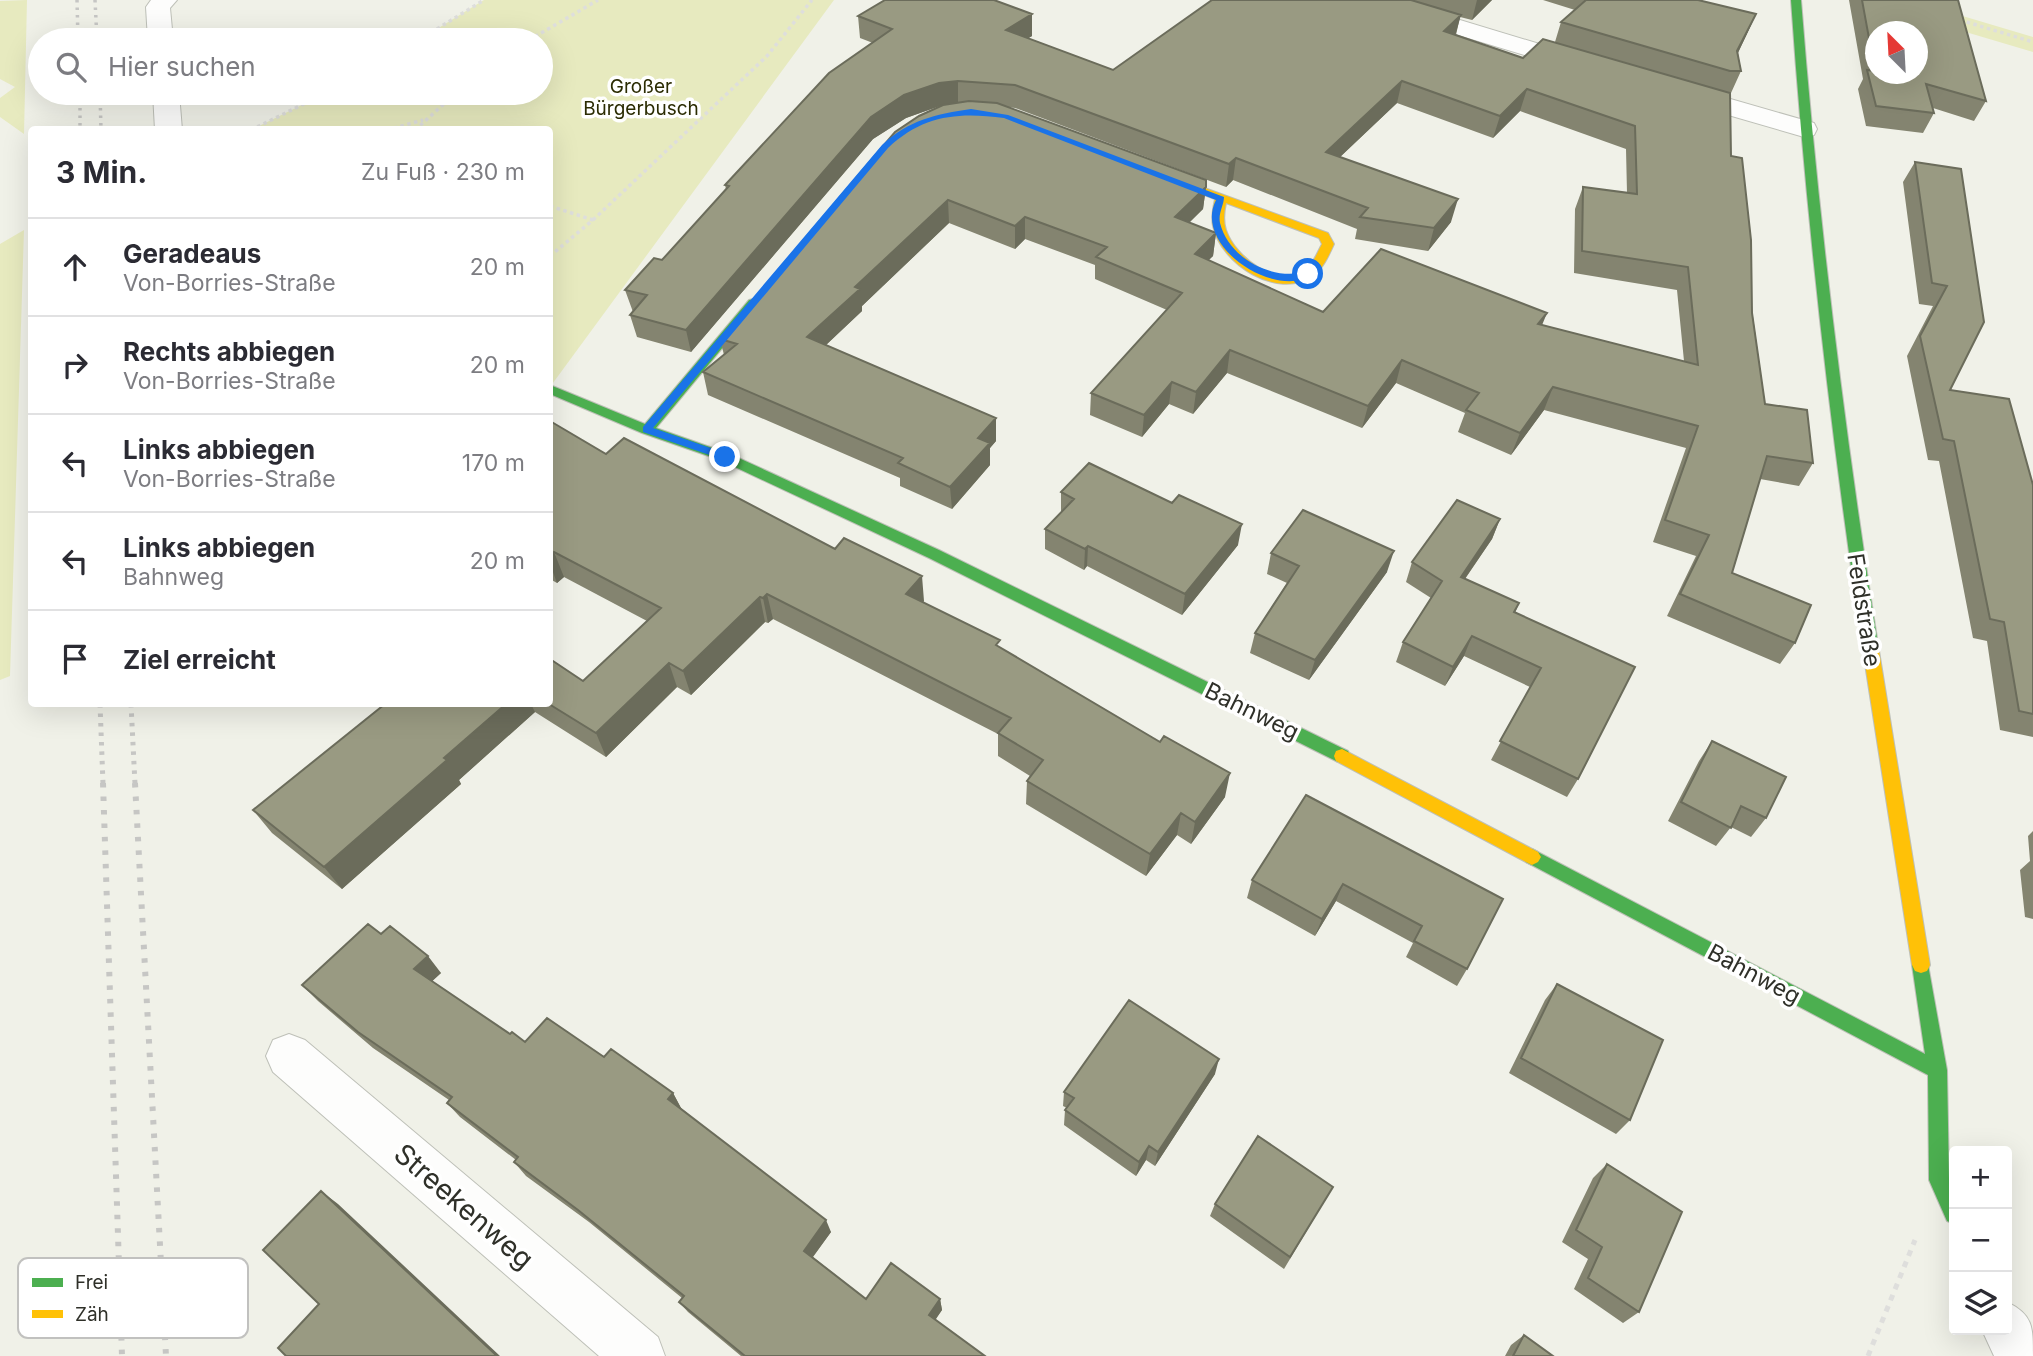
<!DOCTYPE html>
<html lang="de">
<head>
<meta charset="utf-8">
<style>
	:root { --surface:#fff; --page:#f2f2f3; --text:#2b2b33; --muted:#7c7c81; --line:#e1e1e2 }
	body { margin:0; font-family:Inter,sans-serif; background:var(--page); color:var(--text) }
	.controls { position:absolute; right:21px; bottom:21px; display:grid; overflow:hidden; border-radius:7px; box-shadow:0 7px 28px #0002 }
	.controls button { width:63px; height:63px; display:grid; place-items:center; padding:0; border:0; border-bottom:2px solid var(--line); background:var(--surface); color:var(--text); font:35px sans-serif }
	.compass { position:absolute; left:1865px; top:21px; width:63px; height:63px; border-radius:50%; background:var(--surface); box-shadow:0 7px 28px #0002; rotate:336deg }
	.stop { position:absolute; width:21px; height:21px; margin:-16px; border:5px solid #1a73e8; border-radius:50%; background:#fff }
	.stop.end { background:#1a73e8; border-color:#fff; box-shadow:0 2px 7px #0008 }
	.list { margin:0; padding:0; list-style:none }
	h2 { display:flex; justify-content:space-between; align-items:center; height:91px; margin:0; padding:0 28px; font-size:30px }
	h2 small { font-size:23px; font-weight:400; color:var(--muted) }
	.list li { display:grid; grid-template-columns:46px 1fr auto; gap:21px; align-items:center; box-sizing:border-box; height:98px; padding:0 28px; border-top:2px solid var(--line) }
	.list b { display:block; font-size:26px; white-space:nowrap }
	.list p { margin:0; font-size:23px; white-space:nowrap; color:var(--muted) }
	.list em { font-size:23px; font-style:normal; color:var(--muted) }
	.icon { flex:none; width:38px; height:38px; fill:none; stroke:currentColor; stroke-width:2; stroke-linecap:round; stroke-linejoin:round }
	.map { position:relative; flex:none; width:2033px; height:1356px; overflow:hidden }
	.search { position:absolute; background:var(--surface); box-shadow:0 7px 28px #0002; left:28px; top:28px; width:525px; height:77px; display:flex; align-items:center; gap:18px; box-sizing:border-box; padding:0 24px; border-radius:38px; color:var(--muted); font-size:26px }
	.panel { position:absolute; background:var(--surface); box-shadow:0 7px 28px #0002; left:28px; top:126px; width:525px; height:581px; border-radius:7px }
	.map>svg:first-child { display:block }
	.green { fill:#e7eabf }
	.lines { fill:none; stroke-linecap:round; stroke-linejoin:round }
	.street-casing { stroke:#bec0b8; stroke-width:2 }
	.fast-casing { stroke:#bec0b8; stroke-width:2 }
	.slow-casing { stroke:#bec0b8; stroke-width:2 }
	.path-far1 { stroke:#dededc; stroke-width:3.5; stroke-dasharray:3.5 3.5; stroke-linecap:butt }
	.path { stroke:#dededc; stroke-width:5; stroke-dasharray:6 6; stroke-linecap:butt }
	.street { fill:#fdfdfc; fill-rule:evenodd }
	.fast { fill:#4caf50; fill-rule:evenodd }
	.slow { fill:#ffc107; fill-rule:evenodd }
	.rail-far2 { stroke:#c6c6c4; stroke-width:3.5; stroke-dasharray:2.5 5; stroke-linecap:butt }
	.rail-far1 { stroke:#c6c6c4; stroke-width:5; stroke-dasharray:3.5 6; stroke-linecap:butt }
	.rail { stroke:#c6c6c4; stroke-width:6; stroke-dasharray:4.5 9; stroke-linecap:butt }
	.wall { fill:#848470; fill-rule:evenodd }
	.shaded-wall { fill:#6b6c5b }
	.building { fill:#999a82; stroke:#6b6c5b; stroke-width:2; fill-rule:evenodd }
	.route { fill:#1a73e8 }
	.labels { text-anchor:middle; stroke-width:7; stroke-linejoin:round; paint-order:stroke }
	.far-park-label { font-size:19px; fill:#2b2c03; stroke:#fff }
	.street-label { font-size:23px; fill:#2f3029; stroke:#fff }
	.near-street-label { font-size:28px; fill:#2f3029; stroke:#fff }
	.key { fill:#fff; stroke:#c1c1bf; stroke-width:2 }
	.key-label { font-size:19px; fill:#2f3029 }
</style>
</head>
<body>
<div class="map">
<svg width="2033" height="1356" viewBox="0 0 2033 1356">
	<rect width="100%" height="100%" fill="#f0f1e8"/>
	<path class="green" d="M 27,0 L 24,134 L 0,117 L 0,98 L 15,87 L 0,79 L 0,1 Z
		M 484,0 L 834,0 L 550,387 L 550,130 L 251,130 L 326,93 L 541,93 L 541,40 L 419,40 Z
		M 1858,0 L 1909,0 L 2033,37 L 2033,52 Z
		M 24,230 L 10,676 L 0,680 L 0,244 Z"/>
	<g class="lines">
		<defs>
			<path id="street" d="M 151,0 L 177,0 L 170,8 L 173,40 L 148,40 L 146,7 Z
				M 1356,0 L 1394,0 L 1589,59 L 1593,64 L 1589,69 L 1580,72 L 1571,69 L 1359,5 Z
				M 1682,85 L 1814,123 L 1817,129 L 1814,135 L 1804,137 L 1673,99 L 1669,93 L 1673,87 Z
				M 153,93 L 179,93 L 182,130 L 155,130 Z
				M 289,1034 L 305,1040 L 658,1337 L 665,1356 L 599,1356 L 273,1072 L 266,1056 L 273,1040 Z
				M 2007,1302 C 2033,1315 2033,1326 2033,1356 L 1994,1356 L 1982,1330 L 2007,1330 Z"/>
			<path id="fast" d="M 1791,0 L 1801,0 C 1818,218 1845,435 1879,651 L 1876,655 L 1866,655 L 1863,651 C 1831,435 1806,218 1791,0 Z
				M 753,299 L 757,300 L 757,306 L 656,428 L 730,454 L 939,550 L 1348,751 L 1350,756 L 1348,761 L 1342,763 L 1336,761 L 929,558 L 720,460 L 642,433 L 550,394 L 550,385 L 645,424 L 749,300 Z
				M 1532,849 L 1925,1054 L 1912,965 L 1915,959 L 1921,957 L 1927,959 L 1947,1070 L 1949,1179 L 1954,1191 L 1954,1224 L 1947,1221 L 1929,1180 L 1928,1075 L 1526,862 L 1523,857 L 1526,852 Z"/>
			<path id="slow" d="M 1158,171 L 1328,233 L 1334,244 C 1329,255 1323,269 1313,276 C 1277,300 1221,264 1213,226 C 1211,217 1213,208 1215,199 L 1154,176 L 1152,174 ZM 1226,203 L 1319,238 L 1322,244 C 1317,253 1313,265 1304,271 C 1276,288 1235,257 1226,230 C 1223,221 1224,212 1226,203 Z
				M 1871,645 L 1876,647 L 1879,651 L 1930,965 L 1927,971 L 1921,973 L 1915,971 L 1912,965 L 1863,651 L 1866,647 Z
				M 1342,749 L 1538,852 L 1541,857 L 1538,862 L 1532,865 L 1526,862 L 1336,761 L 1334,756 L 1336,751 Z"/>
		</defs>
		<use href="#street" class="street-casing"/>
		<use href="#fast" class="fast-casing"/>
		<use href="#slow" class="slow-casing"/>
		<path class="path-far1" d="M 1960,20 L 2033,42
			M 419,40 L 484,0
			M 529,40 L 598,0
			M 251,130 L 326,93
			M 387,130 L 423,120
			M 415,130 L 456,93
			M 550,206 L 593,220 L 550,256
			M 593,220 L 767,56 L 812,0"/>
		<path class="path" d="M 1868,1356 L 1915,1240"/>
		<use href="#street" class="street"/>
		<use href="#fast" class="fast"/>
		<use href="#slow" class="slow"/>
		<path class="rail-far2" d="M 77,0 L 78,40
			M 95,0 L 97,40
			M 80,93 L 80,130
			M 100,93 L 101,130"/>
		<path class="rail-far1" d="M 100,704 L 103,784
			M 131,704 L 135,784"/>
		<path class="rail" d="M 103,783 L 122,1356
			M 135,783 L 166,1356"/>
	</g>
	<path class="wall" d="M 1212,0 L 1492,0 L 1472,20 L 1460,17 L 1456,35 L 1523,58 L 1555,42 L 1561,22 L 1575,10 L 1543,0 L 1702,0 L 1702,1 L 1756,14 L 1738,53 L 1741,71 L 1731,93 L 1728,93 L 1731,156 L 1765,404 L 1813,463 L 1799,486 L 1760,479 L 1732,573 L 1795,643 L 1780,664 L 1667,616 L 1696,556 L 1653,542 L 1686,448 L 1544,410 L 1511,455 L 1458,432 L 1465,413 L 1396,383 L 1362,428 L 1227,373 L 1193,414 L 1169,404 L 1142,437 L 1090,415 L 1091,393 L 1167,310 L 1095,279 L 1095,265 L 1025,239 L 1015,249 L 949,223 L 862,306 L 862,311 L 826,345 L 996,418 L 996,441 L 990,448 L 990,465 L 952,509 L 900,486 L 900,478 L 708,395 L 703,372 L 724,355 L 720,339 L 942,105 L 906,118 L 873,139 L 691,352 L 637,337 L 630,315 L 633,312 L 625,290 L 662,260 L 726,189 L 725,185 L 873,43 L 860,38 L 858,16 L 1032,36 L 1028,38 L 1113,70 ZM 1397,103 L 1493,138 L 1520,111 L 1626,149 L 1627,193 L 1583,187 L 1575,209 L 1574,273 L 1677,290 L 1684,361 L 1542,325 L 1323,312 L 1208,260 L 1213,256 L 1216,233 L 1189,223 L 1203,209 L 1206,187 L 1007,107 L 1015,108 L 1226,187 L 1233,180 L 1357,229 L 1355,239 L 1428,251 L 1451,222 L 1340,157 Z
		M 1849,0 L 1958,0 L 1986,101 L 1974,121 L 1933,108 L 1934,113 L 1923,133 L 1866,126 L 1858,89 L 1863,79 Z
		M 1915,162 L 1961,169 L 1950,390 L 2033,485 L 2033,737 L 2000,730 L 1987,641 L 1973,638 L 1939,461 L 1928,460 L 1907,356 L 1933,306 L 1919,304 L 1903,182 Z
		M 550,421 L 606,454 L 924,601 L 923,602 L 1000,648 L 1225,797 L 1191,844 L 1177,835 L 1146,876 L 1026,804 L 1027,781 L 1030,776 L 998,756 L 998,734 L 773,619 L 768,623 L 765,622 L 691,695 L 677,687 L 606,757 L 535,712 L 459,780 L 461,784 L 342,889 L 272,833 L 253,810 L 385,704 L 550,704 L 583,681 L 647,621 L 564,577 L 557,583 L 550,579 Z
		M 1061,492 L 1172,503 L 1238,545 L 1182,615 L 1087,566 L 1084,570 L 1045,549 L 1045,529 L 1061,513 Z
		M 1500,519 L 1492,539 L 1465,579 L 1519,603 L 1515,613 L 1635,667 L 1578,779 L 1567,797 L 1491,760 L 1530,687 L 1464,656 L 1445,686 L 1396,662 L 1403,642 L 1431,598 L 1406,582 L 1412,562 Z
		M 1271,553 L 1387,572 L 1309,680 L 1250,653 L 1255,633 L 1287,583 L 1267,574 Z
		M 1712,741 L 1766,818 L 1751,837 L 1731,827 L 1716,846 L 1668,821 L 1699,761 Z
		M 1306,795 L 1467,969 L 1457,986 L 1406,957 L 1413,943 L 1336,901 L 1315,936 L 1247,898 L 1252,880 Z
		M 2033,831 L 2033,926 L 2033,919 L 2025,917 L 2020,870 L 2030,861 L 2028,836 Z
		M 381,934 L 441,973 L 432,981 L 510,1034 L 525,1042 L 604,1057 L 673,1093 L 681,1108 L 831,1232 L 813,1257 L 866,1299 L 940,1299 L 942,1310 L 935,1319 L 985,1356 L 741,1356 L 688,1312 L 679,1302 L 682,1298 L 589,1222 L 526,1176 L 514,1162 L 516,1160 L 460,1117 L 447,1103 L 449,1100 L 373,1048 L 318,1001 L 302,985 Z
		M 1557,984 L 1630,1120 L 1616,1134 L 1509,1073 L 1545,1000 Z
		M 1215,1074 L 1155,1166 L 1146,1160 L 1136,1176 L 1064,1125 L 1065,1110 L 1067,1108 L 1063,1106 L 1064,1092 Z
		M 1607,1164 L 1639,1312 L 1623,1323 L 1574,1289 L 1588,1259 L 1562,1242 L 1593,1178 Z
		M 1333,1187 L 1284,1269 L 1210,1216 L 1215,1204 Z
		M 1524,1335 L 1553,1356 L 1505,1356 L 1511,1345 Z"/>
	<path class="shaded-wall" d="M 1477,0 L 1492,0 L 1472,20 Z
		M 1032,14 L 1032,36 L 1006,52 L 1006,30 Z
		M 1756,14 L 1746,36 L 1728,73 L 1737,51 Z
		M 1461,15 L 1455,36 L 1444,31 Z
		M 958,81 L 958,103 L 940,106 L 906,118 L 873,139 L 691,352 L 686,330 L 871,117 L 904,95 L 939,83 Z
		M 1402,81 L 1397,103 L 1321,175 L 1326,152 Z
		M 1527,89 L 1520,111 L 1493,138 L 1500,116 Z
		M 1236,158 L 1233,180 L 1226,187 L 1229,164 Z
		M 1206,187 L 1203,209 L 1172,239 L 1175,217 Z
		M 1458,199 L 1451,222 L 1428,251 L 1434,228 Z
		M 948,200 L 949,223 L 862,306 L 862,311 L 810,360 L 807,337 L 855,287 Z
		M 1025,217 L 1025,239 L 1015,249 L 1015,226 Z
		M 1216,233 L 1213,256 L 1192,277 L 1195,254 Z
		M 1547,313 L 1538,335 L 1538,324 Z
		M 1230,350 L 1227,373 L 1193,414 L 1196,392 Z
		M 1402,360 L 1396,383 L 1362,428 L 1368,406 Z
		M 1172,382 L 1169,404 L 1142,437 L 1144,415 Z
		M 1553,387 L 1544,410 L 1511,455 L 1520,433 Z
		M 996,418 L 996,441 L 990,448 L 990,465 L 952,509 L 950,487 L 978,438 Z
		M 1500,519 L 1492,539 L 1453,596 L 1461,577 Z
		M 1242,524 L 1238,545 L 1182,615 L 1185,594 Z
		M 1088,546 L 1087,566 L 1084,570 L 1085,549 Z
		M 1394,551 L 1387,572 L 1309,680 L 1315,660 Z
		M 554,552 L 564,577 L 557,583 L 550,564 L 550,556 Z
		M 922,576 L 924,601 L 908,619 L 906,594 Z
		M 767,594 L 773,619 L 768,623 L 763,598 Z
		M 760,597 L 765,622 L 691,695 L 683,671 Z
		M 1472,636 L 1464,656 L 1445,686 L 1453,667 Z
		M 669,663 L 677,687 L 606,757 L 596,733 Z
		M 506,704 L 531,704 L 535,712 L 459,780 L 461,784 L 342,889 L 324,867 L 444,758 Z
		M 1230,773 L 1225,797 L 1191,844 L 1195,822 Z
		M 1181,813 L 1177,835 L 1146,876 L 1150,854 Z
		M 1343,884 L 1336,901 L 1315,936 L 1322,919 Z
		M 428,956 L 441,973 L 427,986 L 414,969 Z
		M 1219,1059 L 1215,1074 L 1155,1166 L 1158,1152 Z
		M 673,1093 L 681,1108 L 677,1113 L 668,1099 Z
		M 1149,1146 L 1146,1160 L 1136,1176 L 1139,1162 Z
		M 321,1191 L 338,1204 L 500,1356 L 497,1356 Z
		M 826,1220 L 831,1232 L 809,1262 L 804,1251 Z
		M 940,1299 L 942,1310 L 932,1325 L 929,1315 Z"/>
	<path class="building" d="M 885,0 L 994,0 L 1032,14 L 1006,30 L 1113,70 L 1212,0 L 1411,0 L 1461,15 L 1444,31 L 1523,58 L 1543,39 L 1730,93 L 1731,156 L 1742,158 L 1751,240 L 1752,313 L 1765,404 L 1807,410 L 1813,463 L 1767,456 L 1732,573 L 1811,605 L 1795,643 L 1680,594 L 1709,535 L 1665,520 L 1698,426 L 1553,387 L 1520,433 L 1466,410 L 1479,393 L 1402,360 L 1368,406 L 1230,350 L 1196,392 L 1172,382 L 1144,415 L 1091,393 L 1182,293 L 1096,257 L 1107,247 L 1025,217 L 1015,226 L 948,200 L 855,287 L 860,289 L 807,337 L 996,418 L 978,438 L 990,443 L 950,487 L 898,463 L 903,458 L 703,372 L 737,344 L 720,339 L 895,132 L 919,116 L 943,105 L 969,101 L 997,103 L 1206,180 L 1206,187 L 1175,217 L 1216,233 L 1195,254 L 1323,312 L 1381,249 L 1547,313 L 1538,324 L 1698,365 L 1688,267 L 1582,251 L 1583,187 L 1637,194 L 1635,126 L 1527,89 L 1500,116 L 1402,81 L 1326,152 L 1458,199 L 1434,228 L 1360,217 L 1368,208 L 1236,158 L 1229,164 L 1015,85 L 958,81 L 939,83 L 904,95 L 871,117 L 686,330 L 630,315 L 647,295 L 625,290 L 654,258 L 662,260 L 729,186 L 725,185 L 829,73 L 892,29 L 858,16 Z
		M 1586,0 L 1698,0 L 1756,14 L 1737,51 L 1741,71 L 1730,71 L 1561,22 Z
		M 1862,0 L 1958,0 L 1986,101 L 1926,84 L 1934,113 L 1876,106 L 1867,70 L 1875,71 ZM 1875,32 L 1917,32 L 1917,74 L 1875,74 Z
		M 1915,162 L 1961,169 L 1984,322 L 1950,390 L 2009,399 L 2033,485 L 2033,714 L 2019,711 L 2004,622 L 1990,619 L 1954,441 L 1943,439 L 1920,336 L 1947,286 L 1932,283 Z
		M 550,421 L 606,454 L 624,438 L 835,549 L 844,538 L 922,576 L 906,594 L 1000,640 L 996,645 L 1160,742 L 1164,736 L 1230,773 L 1195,822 L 1181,813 L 1150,854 L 1027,781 L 1043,760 L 998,733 L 1011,718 L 767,594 L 763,598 L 760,597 L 683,671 L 669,663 L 596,733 L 549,704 L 550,659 L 583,681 L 661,608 L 554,552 L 550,556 Z
		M 1089,463 L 1172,503 L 1179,495 L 1242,524 L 1185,594 L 1088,546 L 1085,549 L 1045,529 L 1074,499 L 1061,492 Z
		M 1457,500 L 1500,519 L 1461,577 L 1519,603 L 1514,612 L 1635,667 L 1578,779 L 1500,741 L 1541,668 L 1472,636 L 1453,667 L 1403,642 L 1442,581 L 1412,562 Z
		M 1303,510 L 1394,551 L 1315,660 L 1255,633 L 1299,566 L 1271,553 Z
		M 385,704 L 506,704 L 444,758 L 447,760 L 324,867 L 253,810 Z
		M 1712,741 L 1786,777 L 1766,818 L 1741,806 L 1731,828 L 1681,802 Z
		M 1306,795 L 1503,899 L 1467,969 L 1414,941 L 1422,926 L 1343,884 L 1322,919 L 1252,880 Z
		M 368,924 L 381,934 L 390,926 L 428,956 L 414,969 L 510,1034 L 512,1032 L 525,1042 L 547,1018 L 604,1057 L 611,1049 L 673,1093 L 668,1099 L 826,1220 L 804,1251 L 866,1299 L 891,1263 L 940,1299 L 929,1315 L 985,1356 L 745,1356 L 679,1302 L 684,1296 L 578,1210 L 514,1162 L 518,1157 L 447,1103 L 452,1097 L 358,1032 L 302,985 Z
		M 1557,984 L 1663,1040 L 1630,1120 L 1521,1058 Z
		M 1129,1000 L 1219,1059 L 1158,1152 L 1149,1146 L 1139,1162 L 1065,1110 L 1074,1098 L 1064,1092 Z
		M 1258,1136 L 1333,1187 L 1290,1257 L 1215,1204 Z
		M 1607,1164 L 1682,1212 L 1639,1312 L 1588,1278 L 1602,1247 L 1576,1230 Z
		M 321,1191 L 497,1356 L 286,1356 L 278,1348 L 319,1304 L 263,1250 Z
		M 1524,1335 L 1553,1356 L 1513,1356 Z"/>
	<path class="route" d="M 971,109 L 1008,115 L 1224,197 C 1224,205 1218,213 1220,223 C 1229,259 1274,282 1308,271 L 1313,274 C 1278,301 1192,247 1216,200 L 1004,118 C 958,112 923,115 888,148 L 653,428 L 728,454 L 728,459 L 721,459 L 643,432 L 643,427 L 882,145 C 909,120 936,114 971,109 Z"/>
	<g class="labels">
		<g class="far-park-label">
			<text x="641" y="93">Großer<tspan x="641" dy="22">Bürgerbusch</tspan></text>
		</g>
		<g class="street-label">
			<text transform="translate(1864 610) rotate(81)" y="8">Feldstraße</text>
			<text transform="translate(1252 711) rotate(26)" y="8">Bahnweg</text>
			<text transform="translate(1754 974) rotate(28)" y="8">Bahnweg</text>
		</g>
		<g class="near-street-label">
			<text transform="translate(464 1206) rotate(41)" y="10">Streekenweg</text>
		</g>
	</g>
	<rect x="18" y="1258" width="230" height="80" rx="10" class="key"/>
	<rect x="32" y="1278" width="31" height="9" fill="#4caf50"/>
	<rect x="32" y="1310" width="31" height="8" fill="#ffc107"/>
	<g class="key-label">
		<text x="75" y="1289">Frei</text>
		<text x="75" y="1321">Zäh</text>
	</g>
</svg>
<div class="controls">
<button>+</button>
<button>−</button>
<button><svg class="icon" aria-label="layers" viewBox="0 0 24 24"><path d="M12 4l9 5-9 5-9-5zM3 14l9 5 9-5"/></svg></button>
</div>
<svg class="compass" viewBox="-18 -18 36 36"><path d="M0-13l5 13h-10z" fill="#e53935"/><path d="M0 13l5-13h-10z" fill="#7c7c81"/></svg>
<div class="stop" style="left:1308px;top:274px"></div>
<div class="stop end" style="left:725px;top:457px"></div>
<div class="search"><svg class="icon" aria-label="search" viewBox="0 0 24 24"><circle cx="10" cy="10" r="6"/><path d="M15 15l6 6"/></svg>Hier suchen</div>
<section class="panel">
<h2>3 Min.<small>Zu Fuß · 230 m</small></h2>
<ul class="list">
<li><svg class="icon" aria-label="ahead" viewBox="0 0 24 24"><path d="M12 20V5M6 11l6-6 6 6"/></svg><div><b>Geradeaus</b><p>Von-Borries-Straße</p></div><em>20 m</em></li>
<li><svg class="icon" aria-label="right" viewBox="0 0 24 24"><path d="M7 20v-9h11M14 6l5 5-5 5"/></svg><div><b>Rechts abbiegen</b><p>Von-Borries-Straße</p></div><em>20 m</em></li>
<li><svg class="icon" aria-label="left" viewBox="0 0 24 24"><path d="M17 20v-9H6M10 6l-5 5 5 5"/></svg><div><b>Links abbiegen</b><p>Von-Borries-Straße</p></div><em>170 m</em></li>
<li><svg class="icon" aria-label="left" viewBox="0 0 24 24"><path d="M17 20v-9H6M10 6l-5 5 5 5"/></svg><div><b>Links abbiegen</b><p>Bahnweg</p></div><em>20 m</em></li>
<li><svg class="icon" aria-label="arrive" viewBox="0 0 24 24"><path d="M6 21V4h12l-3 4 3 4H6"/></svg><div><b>Ziel erreicht</b></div></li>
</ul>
</section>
</div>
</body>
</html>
